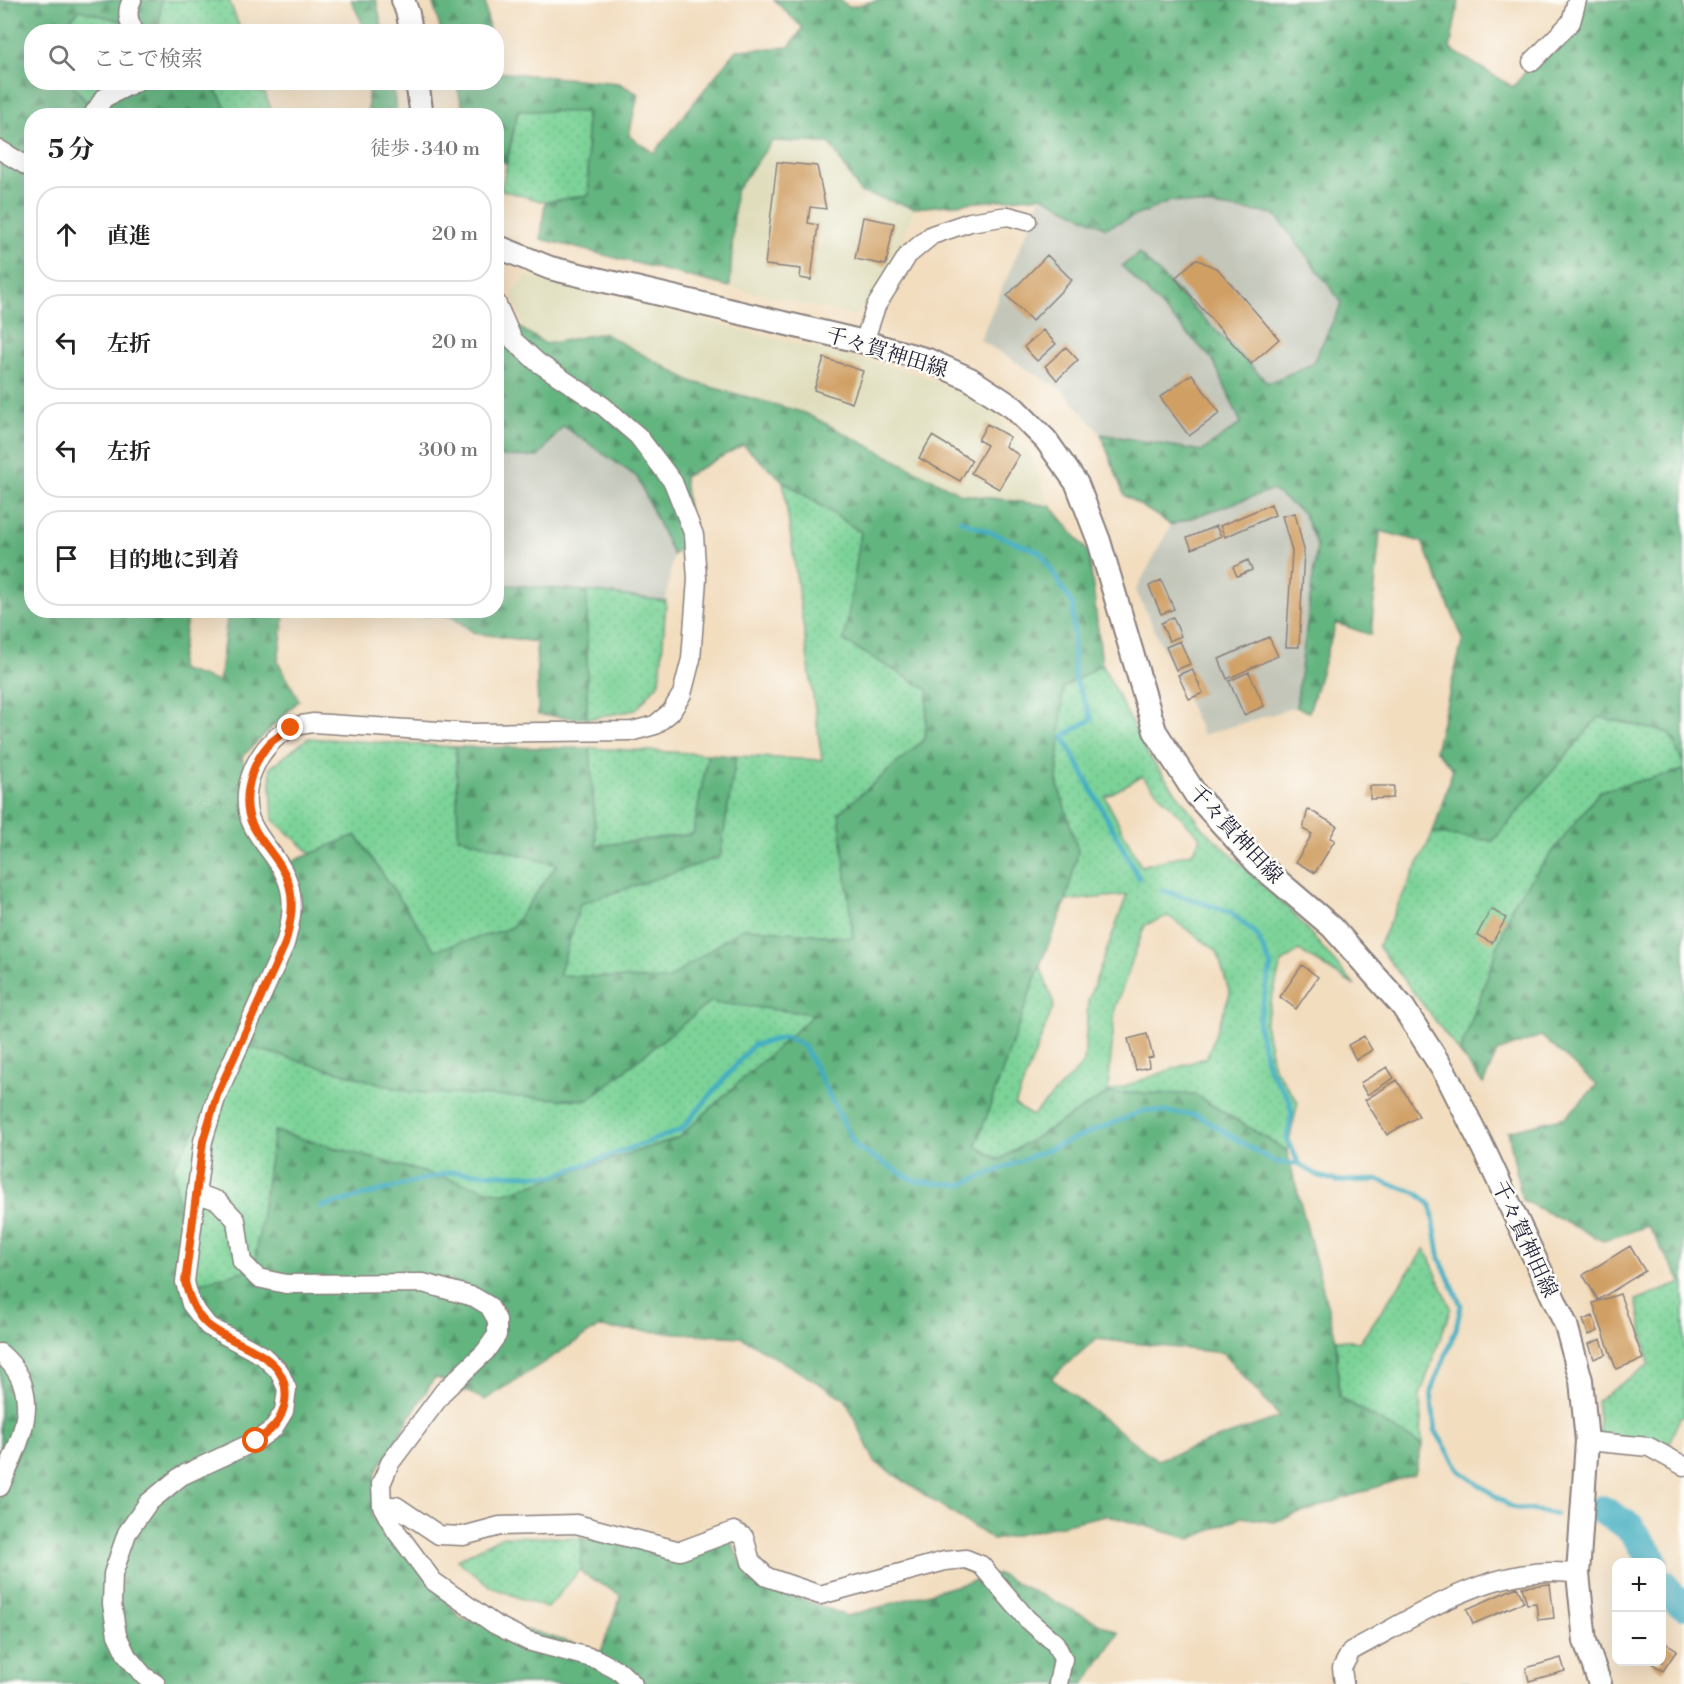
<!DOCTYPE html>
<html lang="ja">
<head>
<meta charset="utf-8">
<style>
	:root { --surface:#fff; --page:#f6f6f6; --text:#222; --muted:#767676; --line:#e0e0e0 }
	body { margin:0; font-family:"Libre Bodoni","Noto Serif JP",serif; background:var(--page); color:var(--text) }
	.controls { position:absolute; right:18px; bottom:18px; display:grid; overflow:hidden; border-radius:12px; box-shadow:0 6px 24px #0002 }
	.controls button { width:54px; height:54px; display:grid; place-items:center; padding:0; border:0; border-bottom:2px solid var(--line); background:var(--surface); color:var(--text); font:30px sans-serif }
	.stop { position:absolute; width:18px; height:18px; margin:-14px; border:4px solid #ea580c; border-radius:50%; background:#fff }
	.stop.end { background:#ea580c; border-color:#fff; box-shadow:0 2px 6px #0008 }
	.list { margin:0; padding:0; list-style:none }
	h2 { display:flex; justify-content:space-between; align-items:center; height:78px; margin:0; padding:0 24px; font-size:26px }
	h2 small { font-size:20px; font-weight:400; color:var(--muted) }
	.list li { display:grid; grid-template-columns:39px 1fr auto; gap:18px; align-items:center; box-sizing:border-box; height:96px; margin:0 12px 12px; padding:0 12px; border:2px solid var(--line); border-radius:24px }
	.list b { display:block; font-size:22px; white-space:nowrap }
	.list em { font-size:20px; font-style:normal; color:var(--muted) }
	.icon { flex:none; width:33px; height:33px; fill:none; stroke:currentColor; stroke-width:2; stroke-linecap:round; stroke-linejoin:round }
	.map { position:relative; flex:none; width:1684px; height:1684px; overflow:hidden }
	.search { position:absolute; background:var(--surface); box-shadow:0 6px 24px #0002; left:24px; top:24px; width:480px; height:66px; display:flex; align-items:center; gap:15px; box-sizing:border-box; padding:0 21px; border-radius:24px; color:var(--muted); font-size:22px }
	.panel { position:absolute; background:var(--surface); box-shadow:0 6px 24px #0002; left:24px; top:108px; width:480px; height:510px; border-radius:24px }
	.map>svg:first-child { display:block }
	.built { fill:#dfddbb }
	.industrial { fill:#c3c6b9 }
	.grass { fill:url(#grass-dots); stroke:#4e7a6a; stroke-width:1.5; fill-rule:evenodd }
	.forest { fill:url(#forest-firs); stroke:#436c5e; stroke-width:1.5; fill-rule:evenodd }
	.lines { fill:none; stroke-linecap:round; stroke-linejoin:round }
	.stream { stroke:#43aec1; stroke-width:5 }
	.river { stroke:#43aec1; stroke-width:30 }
	.building { fill:#d09f63 }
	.minor-casing { stroke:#8a807d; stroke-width:21 }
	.major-casing { stroke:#8a807d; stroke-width:26 }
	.minor { stroke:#fff; stroke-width:18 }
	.major { stroke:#fff; stroke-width:22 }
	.route { stroke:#ea580c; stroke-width:8 }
	.labels { text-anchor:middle; stroke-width:5; stroke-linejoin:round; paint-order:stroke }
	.street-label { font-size:21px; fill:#22223b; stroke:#fdfcf7 }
</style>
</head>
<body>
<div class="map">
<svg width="1684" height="1684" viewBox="0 0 1684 1684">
	<defs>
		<pattern id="grass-dots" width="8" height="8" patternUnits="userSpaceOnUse" patternTransform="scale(1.5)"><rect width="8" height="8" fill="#7bd398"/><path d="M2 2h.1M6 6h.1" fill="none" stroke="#6ab584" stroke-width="1.8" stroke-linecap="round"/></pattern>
		<pattern id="forest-firs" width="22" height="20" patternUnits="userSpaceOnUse" patternTransform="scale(1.5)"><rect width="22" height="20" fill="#64b580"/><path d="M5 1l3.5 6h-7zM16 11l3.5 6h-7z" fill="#52936a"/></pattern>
	</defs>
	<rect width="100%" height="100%" fill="#fdfcf7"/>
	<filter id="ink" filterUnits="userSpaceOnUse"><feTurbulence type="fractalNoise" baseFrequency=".0167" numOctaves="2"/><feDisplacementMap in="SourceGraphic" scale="12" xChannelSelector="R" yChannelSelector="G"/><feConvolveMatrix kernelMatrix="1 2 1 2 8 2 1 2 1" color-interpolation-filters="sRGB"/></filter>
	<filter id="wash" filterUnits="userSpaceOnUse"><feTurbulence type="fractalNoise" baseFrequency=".008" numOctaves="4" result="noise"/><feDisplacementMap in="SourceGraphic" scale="24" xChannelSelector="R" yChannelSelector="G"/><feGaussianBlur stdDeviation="1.35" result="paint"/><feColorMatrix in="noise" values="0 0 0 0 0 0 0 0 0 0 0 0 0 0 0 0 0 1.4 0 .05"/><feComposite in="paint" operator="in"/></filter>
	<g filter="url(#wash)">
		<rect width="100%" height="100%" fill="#f2ddbf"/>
		<path class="built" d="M 771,141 L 830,143 L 860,192 L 915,208 L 887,280 L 855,316 L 730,287 L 735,192 Z
			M 527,276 L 922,375 L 988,406 L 1030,454 L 1051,506 L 961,494 L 805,413 L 693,382 L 603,333 L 546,344 L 524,331 L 513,293 Z"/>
		<path class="industrial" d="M 1042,196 L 1106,228 L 1171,201 L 1275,214 L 1342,303 L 1312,364 L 1267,383 L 1138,253 L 1123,267 L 1214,360 L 1241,423 L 1202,451 L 1101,434 L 1063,391 L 980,340 Z
			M 563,426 L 637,477 L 673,555 L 666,601 L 587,591 L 497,584 L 497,456 L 538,457 Z
			M 1272,490 L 1303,513 L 1317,546 L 1296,707 L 1203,735 L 1136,590 L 1171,525 Z"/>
		<path class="grass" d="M 161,0 L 229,0 L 241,31 L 159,32 Z
			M 80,10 L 157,31 L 57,32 Z
			M 71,83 L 132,83 L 89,106 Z
			M 209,83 L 261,83 L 273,115 L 228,115 L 221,98 Z
			M 518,111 L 586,111 L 589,195 L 545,202 L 501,190 Z
			M 783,481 L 861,532 L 845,641 L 928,689 L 925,739 L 839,813 L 853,938 L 742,928 L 668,980 L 559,976 L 580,904 L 720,857 L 736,756 L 822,760 Z
			M 587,591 L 666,601 L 660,681 L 636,710 L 587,719 Z
			M 1102,664 L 1148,755 L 1203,828 L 1294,914 L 1355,986 L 1299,950 L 1281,964 L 1265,1024 L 1274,1068 L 1298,1102 L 1287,1151 L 1194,1094 L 1108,1093 L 999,1160 L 975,1146 L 1040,965 L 1054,1005 L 1015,1105 L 1032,1116 L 1084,1063 L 1088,1001 L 1127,895 L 1066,901 L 1078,851 L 1057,782 L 1063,687 ZM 1142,776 L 1201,838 L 1192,853 L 1141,866 L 1105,797 ZM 1168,916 L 1217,951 L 1230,994 L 1207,1057 L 1108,1092 L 1115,1009 L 1145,925 Z
			M 1599,717 L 1669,733 L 1684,765 L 1684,770 L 1600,791 L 1514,901 L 1460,1053 L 1378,946 L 1433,833 L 1493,841 Z
			M 308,738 L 456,747 L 458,837 L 557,865 L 511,928 L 435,951 L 356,835 L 312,854 L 273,820 L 270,768 Z
			M 590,748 L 708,754 L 693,834 L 596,846 Z
			M 710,1002 L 815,1014 L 678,1138 L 503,1194 L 274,1131 L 254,1268 L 187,1287 L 174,1165 L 246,1046 L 410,1092 L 588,1100 Z
			M 1425,1248 L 1451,1308 L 1420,1396 L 1422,1445 L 1339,1397 L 1336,1339 L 1360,1342 Z
			M 1682,1283 L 1684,1283 L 1684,1417 L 1680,1417 L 1669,1444 L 1600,1435 L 1597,1401 L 1649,1364 L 1636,1300 Z
			M 503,1536 L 582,1538 L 581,1569 L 547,1608 L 491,1587 L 457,1560 Z"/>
		<path class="forest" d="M 0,0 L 161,0 L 159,31 L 80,10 L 57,31 L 32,32 L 32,82 L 71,83 L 89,106 L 132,83 L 209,83 L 221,98 L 228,115 L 32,116 L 32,610 L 188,611 L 179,669 L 219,682 L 228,611 L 285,611 L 278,662 L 299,700 L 242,757 L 272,870 L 356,835 L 435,950 L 511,928 L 557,865 L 458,837 L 456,747 L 590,748 L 596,846 L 693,834 L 708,754 L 736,756 L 720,857 L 580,904 L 559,975 L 667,980 L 742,928 L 853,938 L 839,813 L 925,739 L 928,690 L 844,641 L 861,532 L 783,481 L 743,445 L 684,477 L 691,539 L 673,555 L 637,477 L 563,426 L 538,457 L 497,456 L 497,293 L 505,319 L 546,344 L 603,333 L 693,382 L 805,413 L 961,494 L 1051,506 L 1089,553 L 1102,664 L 1063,688 L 1057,782 L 1078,851 L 1066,901 L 1040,965 L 976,1146 L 999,1160 L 1108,1093 L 1194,1094 L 1287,1151 L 1336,1339 L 1339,1397 L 1422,1445 L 1415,1474 L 1274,1522 L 1241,1517 L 1191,1539 L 1106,1515 L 993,1540 L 875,1462 L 845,1399 L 741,1337 L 597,1328 L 485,1400 L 435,1377 L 376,1472 L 372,1517 L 462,1619 L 536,1632 L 601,1652 L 621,1595 L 584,1575 L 581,1569 L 582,1538 L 689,1555 L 730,1539 L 749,1579 L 847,1616 L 998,1574 L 1119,1633 L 1084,1684 L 0,1684 ZM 710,1002 L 814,1014 L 678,1138 L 503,1194 L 274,1131 L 254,1268 L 187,1287 L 174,1165 L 246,1046 L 410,1092 L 588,1100 ZM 1096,1339 L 1223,1353 L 1280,1417 L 1157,1460 L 1051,1378 Z
			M 351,0 L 376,0 L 383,31 L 366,31 Z
			M 432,0 L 485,0 L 489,31 L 441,31 Z
			M 774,0 L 840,0 L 849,7 L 879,0 L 1459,0 L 1450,49 L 1513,87 L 1574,12 L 1567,0 L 1684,0 L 1684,765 L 1669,733 L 1599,717 L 1493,841 L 1433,833 L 1453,769 L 1435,750 L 1463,639 L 1422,542 L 1380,531 L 1371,635 L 1336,623 L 1309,712 L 1296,707 L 1317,546 L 1303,513 L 1272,490 L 1171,525 L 1124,495 L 1101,434 L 1202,451 L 1241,423 L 1213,360 L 1122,266 L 1139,253 L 1268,383 L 1312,364 L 1342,303 L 1275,214 L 1171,201 L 1106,228 L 1042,196 L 915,208 L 860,192 L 830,143 L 772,141 L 735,192 L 730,287 L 541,239 L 545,202 L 589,195 L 586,112 L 518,111 L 506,164 L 497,158 L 496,116 L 465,115 L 456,83 L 496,82 L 497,72 L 619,83 L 638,94 L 629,136 L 654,153 L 736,50 L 789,47 L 803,28 Z
			M 368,83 L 392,83 L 397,115 L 368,115 Z
			M 497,584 L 587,591 L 587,719 L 538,715 L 536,642 L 475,633 L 450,616 L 393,614 L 380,611 L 496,610 Z
			M 1684,770 L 1684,1283 L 1682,1283 L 1648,1226 L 1603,1241 L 1522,1200 L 1508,1131 L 1566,1117 L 1597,1085 L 1541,1036 L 1497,1052 L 1483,1084 L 1460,1053 L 1514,901 L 1600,791 Z"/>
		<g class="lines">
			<path class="stream" d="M 960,520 L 1040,552 L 1073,605 L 1074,677 L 1092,719 L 1063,736 L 1139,878
				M 1162,890 L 1230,912 L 1257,935 L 1271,966 L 1258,1024 L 1268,1068 L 1289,1099 L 1292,1114 L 1287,1138 L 1299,1164 L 1318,1176 L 1338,1181 L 1378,1180 L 1417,1193 L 1431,1205 L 1440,1259 L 1461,1305 L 1456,1329 L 1431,1391 L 1435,1430 L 1460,1471 L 1511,1507 L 1556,1514
				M 321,1207 L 451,1172 L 553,1176 L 681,1130 L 753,1045 L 786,1037 L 804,1046 L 856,1147 L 915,1181 L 961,1185 L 1145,1110 L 1197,1115 L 1274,1162 L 1299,1164
				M 1460,1684 L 1467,1684"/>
			<path class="river" d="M 1602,1510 L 1630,1527 L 1651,1557 L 1653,1562
				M 1662,1583 L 1674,1599 L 1684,1605"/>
		</g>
		<g id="blocks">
			<path class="building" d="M 777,162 L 817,166 L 826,209 L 810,207 L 808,223 L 818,225 L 811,280 L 800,278 L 801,269 L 765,265 Z
				M 863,217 L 894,223 L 886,265 L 855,259 Z
				M 1047,255 L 1072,280 L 1032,321 L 1007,296 Z
				M 1196,259 L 1218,269 L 1279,339 L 1251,364 L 1175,278 Z
				M 1043,330 L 1056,344 L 1037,361 L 1024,347 Z
				M 1066,347 L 1078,360 L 1057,380 L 1045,366 Z
				M 824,358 L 863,371 L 852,403 L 814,390 Z
				M 1192,374 L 1220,413 L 1189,436 L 1160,397 Z
				M 987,424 L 1010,437 L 1005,446 L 1019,455 L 999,489 L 971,473 L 987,445 L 978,440 Z
				M 932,436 L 972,460 L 960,481 L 919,458 Z
				M 1271,504 L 1275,515 L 1225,537 L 1220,526 Z
				M 1295,513 L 1304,550 L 1299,647 L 1286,647 L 1292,551 L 1282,516 Z
				M 1216,526 L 1221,536 L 1192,549 L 1187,538 Z
				M 1248,560 L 1252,570 L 1237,576 L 1233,567 Z
				M 1161,580 L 1174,609 L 1161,614 L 1149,586 Z
				M 1173,617 L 1181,636 L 1169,641 L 1161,623 Z
				M 1269,637 L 1278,656 L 1227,679 L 1219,659 Z
				M 1180,641 L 1190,664 L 1176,670 L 1166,647 Z
				M 1192,669 L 1203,693 L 1189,699 L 1178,675 Z
				M 1249,672 L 1264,706 L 1244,715 L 1229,681 Z
				M 1370,786 L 1394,786 L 1393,798 L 1370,799 Z
				M 1308,809 L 1337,826 L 1330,838 L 1335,840 L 1315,873 L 1296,862 L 1312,834 L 1303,829 Z
				M 1491,909 L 1506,918 L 1492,943 L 1477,935 Z
				M 1302,965 L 1318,977 L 1296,1009 L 1280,997 Z
				M 1147,1034 L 1153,1057 L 1148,1058 L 1149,1067 L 1136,1070 L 1128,1039 Z
				M 1364,1036 L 1372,1050 L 1356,1060 L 1348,1045 Z
				M 1387,1067 L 1394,1078 L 1367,1095 L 1360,1083 Z
				M 1397,1080 L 1419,1116 L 1387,1135 L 1365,1100 Z
				M 1630,1246 L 1645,1271 L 1598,1300 L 1583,1275 Z
				M 1620,1294 L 1643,1359 L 1616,1369 L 1593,1303 Z
				M 1593,1316 L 1598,1331 L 1589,1335 L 1583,1320 Z
				M 1601,1339 L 1606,1354 L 1594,1359 L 1589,1344 Z
				M 1550,1584 L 1554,1618 L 1538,1620 L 1536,1603 L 1527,1604 L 1522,1587 Z
				M 1517,1587 L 1524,1602 L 1473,1624 L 1467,1609 Z
				M 1662,1640 L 1677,1650 L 1663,1671 L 1650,1662 L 1662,1662 Z
				M 1561,1658 L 1565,1671 L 1529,1681 L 1526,1668 Z"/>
		</g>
	</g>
	<g filter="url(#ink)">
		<use href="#blocks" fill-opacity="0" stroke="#8a807d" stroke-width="1.5"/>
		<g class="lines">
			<defs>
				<path id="minor" d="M 132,0 C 126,11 128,22 135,32
					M 1532,62 L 1571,22 L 1577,0
					M 92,116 L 104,98 L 136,82
					M 0,150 L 32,169
					M 864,342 L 876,306 L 908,255 L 932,235 L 970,222 L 1008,216 L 1027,221
					M 196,1193 L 218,1201 L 236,1220 L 242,1262 L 258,1278 L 286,1284 L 423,1283 L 474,1297 L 489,1306 L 497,1320 L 497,1335 L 485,1352 L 444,1391 L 390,1463 L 381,1484 L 382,1506 L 396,1531 L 433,1581 L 494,1624 L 528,1641 L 596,1659 L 619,1671 L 633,1684
					M 0,1353 C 47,1392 20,1441 0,1487
					M 1587,1441 L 1649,1447 L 1684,1466
					M 382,1506 L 396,1506 L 439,1535 L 463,1536 L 500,1526 L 576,1524 L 680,1551 L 734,1531 L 744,1537 L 751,1562 L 767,1577 L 820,1595 L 945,1561 L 966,1559 L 981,1565 L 1027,1619 L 1055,1643 L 1063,1659 L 1058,1684
					M 156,1684 L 144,1676 L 127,1656 L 117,1635 L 112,1604 L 113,1574 L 127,1533 L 148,1503 L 181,1476 L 256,1441 L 273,1429 L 284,1411 L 287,1389 L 279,1371 L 262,1355 L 208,1326 L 191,1304 L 185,1282 L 203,1141 L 217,1095 L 285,944 C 291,922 296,899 286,877 C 278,858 262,844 253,826 C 235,793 258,743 291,728 C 297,725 306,724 313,723 L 470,733 L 633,731 L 655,725 L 671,712 L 682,694 L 691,659 L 697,579 L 694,535 L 673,482 L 638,436 L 603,406 L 537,362 L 513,340 L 496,302
					M 1344,1684 L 1342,1668 L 1351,1651 C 1421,1614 1496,1561 1578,1574"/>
				<path id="major" d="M 403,0 L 408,14 L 411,32
					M 417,82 L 422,116
					M 496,246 L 550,268 L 864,342 L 928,360 L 970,379 L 1014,408 L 1046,440 L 1077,484 L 1099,541 L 1155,731 L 1196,795 L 1257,863 L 1332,927 L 1403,1007 L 1447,1076 L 1486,1154 L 1566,1325 L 1581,1380 L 1587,1441 L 1578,1574 L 1585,1641 L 1600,1684"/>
			</defs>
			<use href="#minor" class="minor-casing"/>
			<use href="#major" class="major-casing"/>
			<use href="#minor" class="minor"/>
			<use href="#major" class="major"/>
		</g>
	</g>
	<g class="lines" filter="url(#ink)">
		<path class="route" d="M 256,1441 C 271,1431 282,1421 285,1402 C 292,1354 237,1348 209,1326 C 195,1315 189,1298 185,1282 L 203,1141 L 217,1095 L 285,944 C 291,922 296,899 286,876 C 278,858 262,844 253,826 C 240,801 251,764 269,744 C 275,738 284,733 291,728"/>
	</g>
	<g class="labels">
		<g class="street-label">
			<text transform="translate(887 352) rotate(17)" y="7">千々賀神田線</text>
			<text transform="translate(1236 834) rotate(47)" y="7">千々賀神田線</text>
			<text transform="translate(1525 1239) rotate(65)" y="7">千々賀神田線</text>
		</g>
	</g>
</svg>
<div class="controls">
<button>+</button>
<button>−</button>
</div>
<div class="stop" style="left:256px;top:1441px"></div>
<div class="stop end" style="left:291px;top:728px"></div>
<div class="search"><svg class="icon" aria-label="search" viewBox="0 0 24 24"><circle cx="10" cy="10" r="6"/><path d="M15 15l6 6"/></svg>ここで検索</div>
<section class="panel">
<h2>5 分<small>徒歩 · 340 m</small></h2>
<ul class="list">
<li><svg class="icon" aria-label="ahead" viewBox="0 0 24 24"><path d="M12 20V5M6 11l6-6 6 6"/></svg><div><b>直進</b></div><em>20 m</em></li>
<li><svg class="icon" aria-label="left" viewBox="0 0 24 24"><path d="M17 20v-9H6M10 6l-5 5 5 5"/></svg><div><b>左折</b></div><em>20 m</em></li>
<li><svg class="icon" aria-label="left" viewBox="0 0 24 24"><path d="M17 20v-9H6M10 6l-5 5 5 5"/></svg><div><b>左折</b></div><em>300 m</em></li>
<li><svg class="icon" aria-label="arrive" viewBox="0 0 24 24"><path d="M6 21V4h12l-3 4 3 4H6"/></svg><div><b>目的地に到着</b></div></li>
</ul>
</section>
</div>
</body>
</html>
